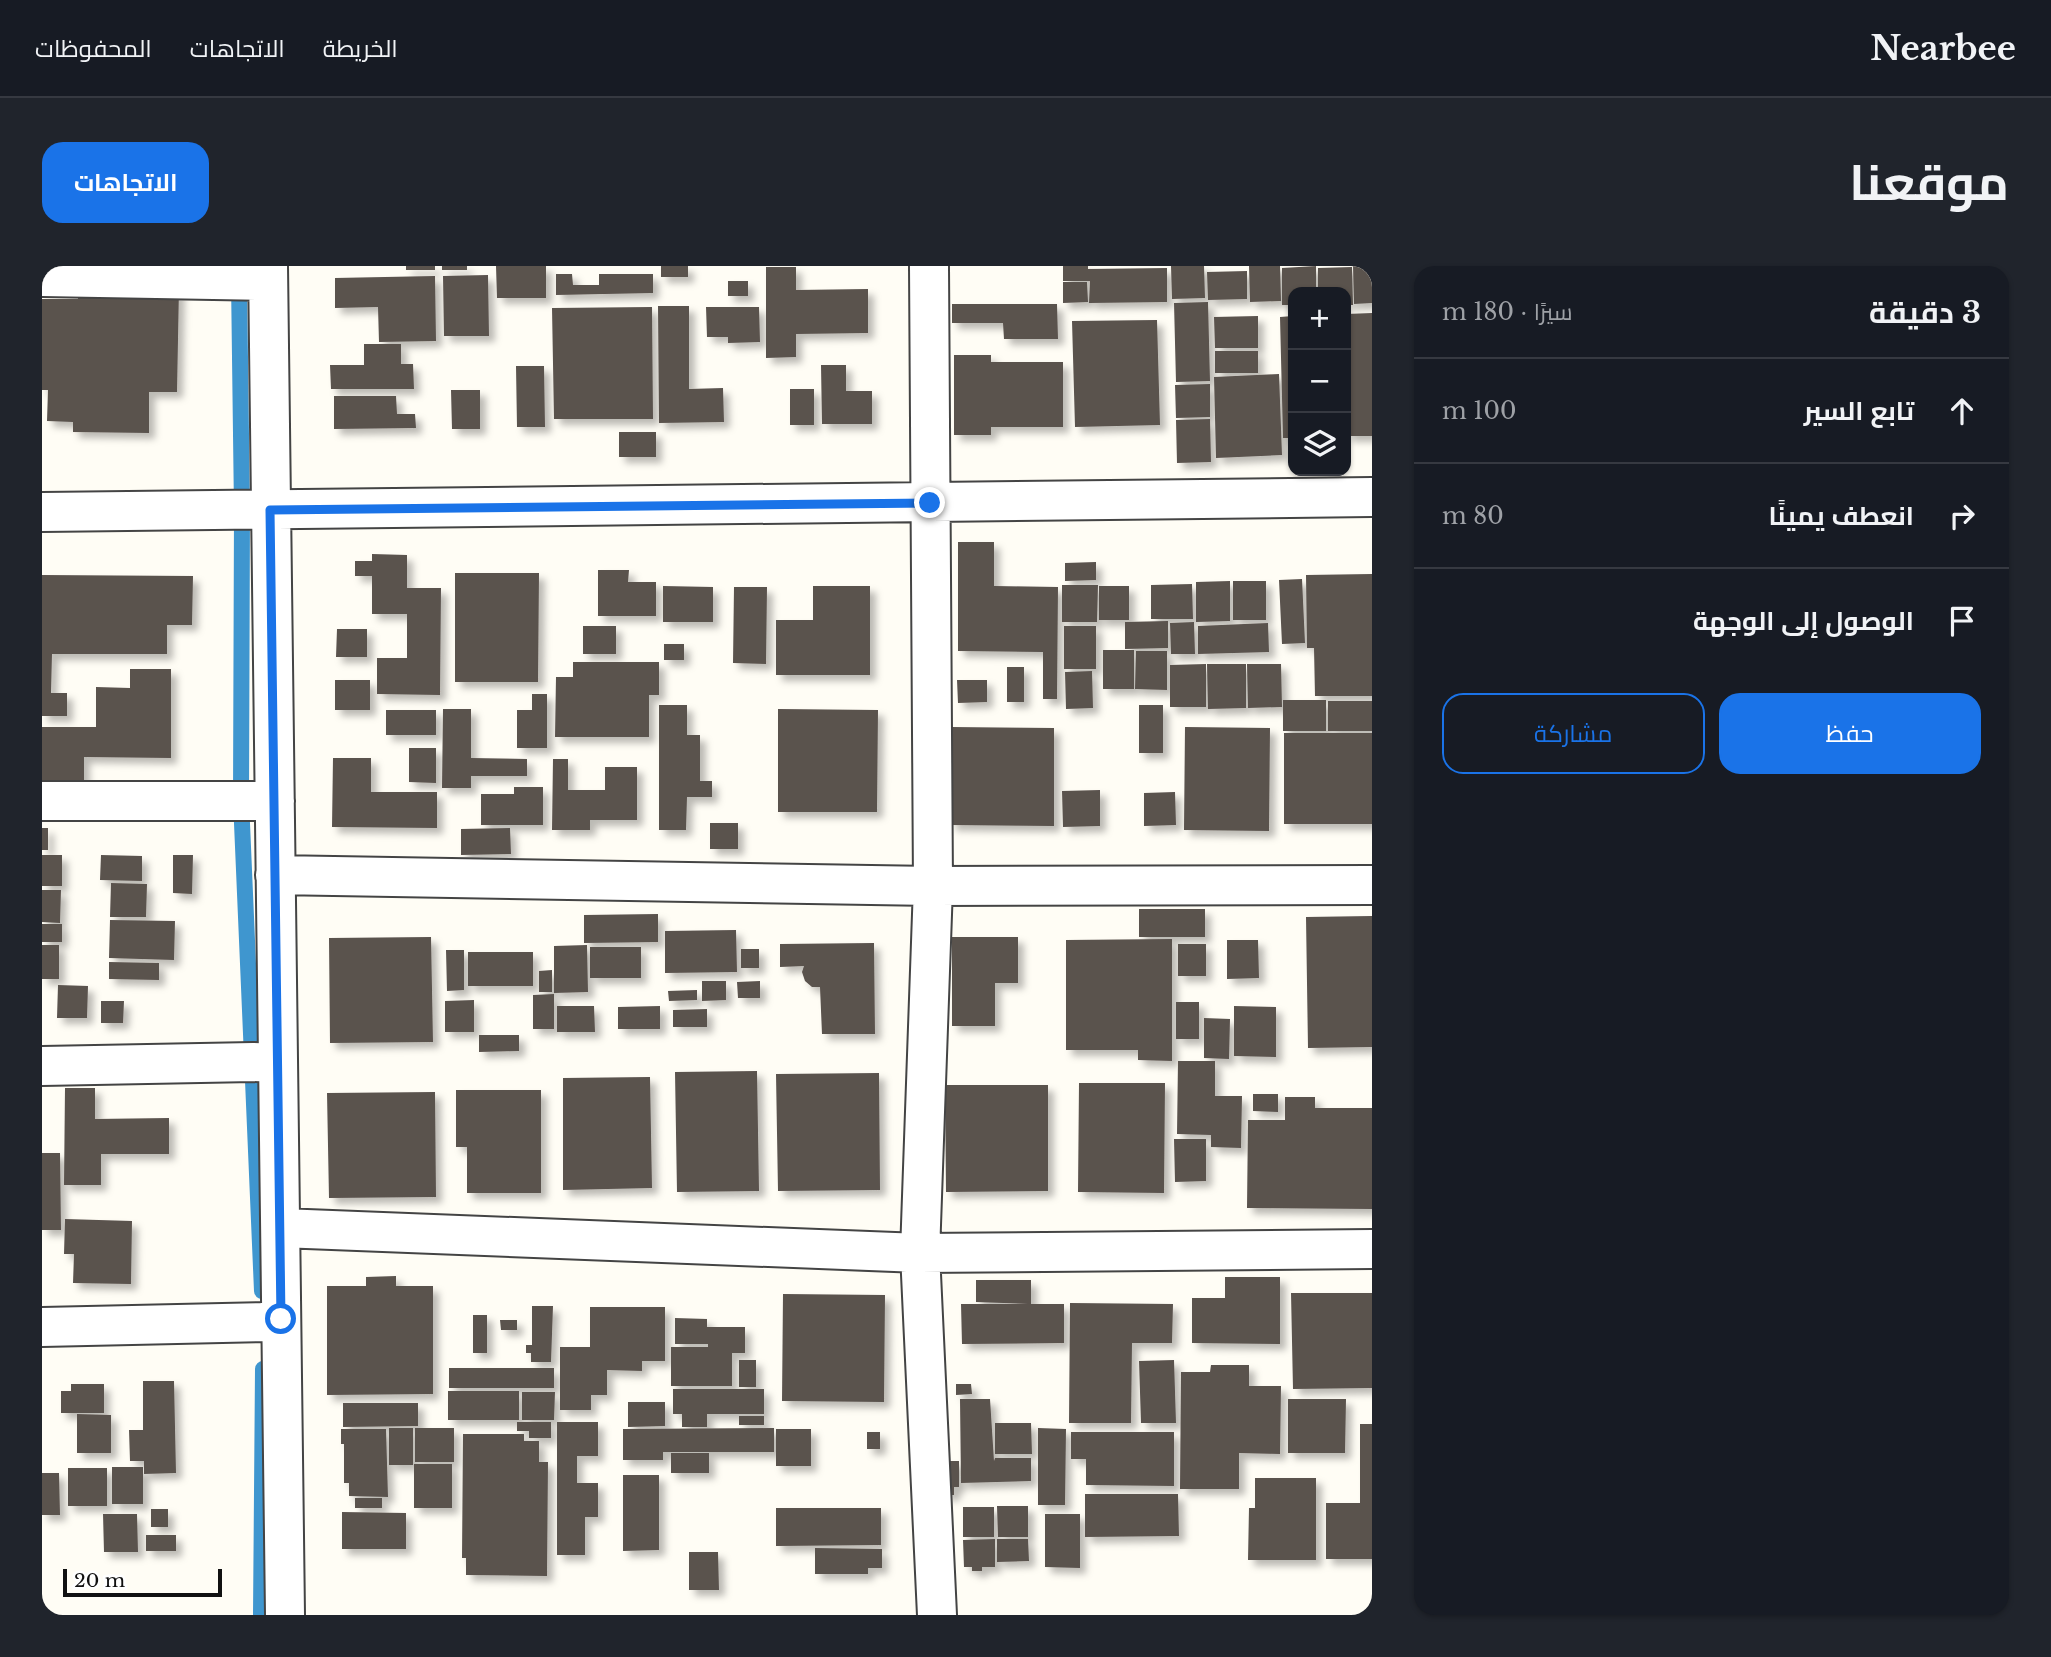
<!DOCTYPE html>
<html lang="ar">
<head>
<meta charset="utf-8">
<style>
	:root { --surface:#171b24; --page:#20242c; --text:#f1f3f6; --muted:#9ea1a6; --line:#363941; --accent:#1a73e8 }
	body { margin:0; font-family:"Libre Baskerville",Cairo,serif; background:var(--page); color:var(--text); direction:rtl }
	.controls { position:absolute; right:21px; top:21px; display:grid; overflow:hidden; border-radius:14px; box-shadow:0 2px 5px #0004 }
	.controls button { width:63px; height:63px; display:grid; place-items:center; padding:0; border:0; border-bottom:2px solid var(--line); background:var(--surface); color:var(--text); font:35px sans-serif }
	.scale { position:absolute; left:21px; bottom:18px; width:159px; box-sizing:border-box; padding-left:7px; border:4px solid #111; border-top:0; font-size:19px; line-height:24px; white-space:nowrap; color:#111; -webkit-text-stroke:5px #fff; paint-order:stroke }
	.stop { position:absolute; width:21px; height:21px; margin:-16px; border:5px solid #1a73e8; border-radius:50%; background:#fff }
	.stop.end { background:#1a73e8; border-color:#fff; box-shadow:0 2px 7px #0008 }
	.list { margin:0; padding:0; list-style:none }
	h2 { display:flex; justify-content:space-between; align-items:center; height:91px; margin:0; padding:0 28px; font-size:30px }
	h2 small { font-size:23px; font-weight:400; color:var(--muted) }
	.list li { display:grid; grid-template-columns:46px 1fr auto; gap:21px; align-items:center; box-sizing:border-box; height:105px; padding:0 28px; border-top:2px solid var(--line) }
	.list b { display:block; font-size:26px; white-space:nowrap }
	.list em { font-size:23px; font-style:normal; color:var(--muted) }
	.actions { display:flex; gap:14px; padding:21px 28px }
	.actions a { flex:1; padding:16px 0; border:2px solid var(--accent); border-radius:21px; text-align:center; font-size:24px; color:var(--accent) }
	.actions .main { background:var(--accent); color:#fff }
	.icon { flex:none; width:38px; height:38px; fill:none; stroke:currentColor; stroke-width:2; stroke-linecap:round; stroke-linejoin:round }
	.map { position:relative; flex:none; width:1330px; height:1349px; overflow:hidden; direction:ltr; border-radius:21px }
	header { display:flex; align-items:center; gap:42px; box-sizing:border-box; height:98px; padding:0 35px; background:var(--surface); border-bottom:2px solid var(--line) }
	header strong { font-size:33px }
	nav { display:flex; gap:38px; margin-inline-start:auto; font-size:24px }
	.intro { display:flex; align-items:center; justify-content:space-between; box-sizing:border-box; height:168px; padding:0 42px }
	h1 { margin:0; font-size:49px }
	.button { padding:18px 32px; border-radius:21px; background:var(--accent); color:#fff; font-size:24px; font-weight:700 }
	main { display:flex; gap:42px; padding:0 42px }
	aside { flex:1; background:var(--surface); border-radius:21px; box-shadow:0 2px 5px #0004 }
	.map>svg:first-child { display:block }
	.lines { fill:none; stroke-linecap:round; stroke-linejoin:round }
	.stream { stroke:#3f96cf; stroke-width:16 }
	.building { fill:#5a524d; filter:url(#shadow) }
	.minor-casing { stroke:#444; stroke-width:42 }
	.minor { stroke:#fff; stroke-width:38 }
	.route { stroke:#1a73e8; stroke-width:9 }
</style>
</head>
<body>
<header>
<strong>Nearbee</strong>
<nav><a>الخريطة</a><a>الاتجاهات</a><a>المحفوظات</a></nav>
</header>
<div class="intro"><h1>موقعنا</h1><a class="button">الاتجاهات</a></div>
<main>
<aside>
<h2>3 دقيقة<small>سيرًا · 180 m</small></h2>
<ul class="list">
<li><svg class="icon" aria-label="ahead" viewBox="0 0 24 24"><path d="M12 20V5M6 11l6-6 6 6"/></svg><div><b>تابع السير</b></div><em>100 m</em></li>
<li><svg class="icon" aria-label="right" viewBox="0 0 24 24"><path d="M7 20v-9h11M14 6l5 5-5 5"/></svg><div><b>انعطف يمينًا</b></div><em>80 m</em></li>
<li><svg class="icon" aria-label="arrive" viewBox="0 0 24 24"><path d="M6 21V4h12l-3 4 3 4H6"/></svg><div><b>الوصول إلى الوجهة</b></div></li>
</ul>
<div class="actions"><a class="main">حفظ</a><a>مشاركة</a></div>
</aside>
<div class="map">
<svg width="1330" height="1349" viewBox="0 0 1330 1349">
	<defs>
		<filter id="shadow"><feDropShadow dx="6" dy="6" stdDeviation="3.5" flood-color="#0004"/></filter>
	</defs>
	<rect width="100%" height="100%" fill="#fffdf5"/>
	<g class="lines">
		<path class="stream" d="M 197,15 L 200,245 L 199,534 L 220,1025
			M 219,1349 L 221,1103"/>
	</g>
	<path class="building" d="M 364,0 L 393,0 L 393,4 L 364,4 Z
		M 400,0 L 425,0 L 425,4 L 400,4 Z
		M 454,0 L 504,0 L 504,32 L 455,32 Z
		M 619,0 L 646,0 L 646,11 L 619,11 Z
		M 1021,0 L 1046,0 L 1046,3 L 1125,2 L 1125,36 L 1047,37 L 1048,15 L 1021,15 Z
		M 1129,0 L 1162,0 L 1163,32 L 1130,33 Z
		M 1207,0 L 1238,0 L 1239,35 L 1208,36 Z
		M 1274,0 L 1274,26 L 1251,26 L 1251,39 L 1240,39 L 1240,2 Z
		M 1311,0 L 1330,0 L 1330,37 L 1312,38 Z
		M 724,1 L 754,1 L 754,24 L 826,23 L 826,67 L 754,68 L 754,91 L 724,92 Z
		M 1310,1 L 1311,39 L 1304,39 L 1304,26 L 1276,26 L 1276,2 Z
		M 1205,5 L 1205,33 L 1166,34 L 1165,6 Z
		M 514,8 L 530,8 L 531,19 L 557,19 L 557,8 L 611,8 L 611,27 L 514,29 Z
		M 446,9 L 447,70 L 402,70 L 401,10 Z
		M 393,10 L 394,75 L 337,76 L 336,41 L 293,42 L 293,12 Z
		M 686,15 L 706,15 L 706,30 L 686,30 Z
		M 1021,16 L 1045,16 L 1046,36 L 1021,37 Z
		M 36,20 L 137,21 L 135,126 L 107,126 L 107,167 L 31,166 L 31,156 L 5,155 L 6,124 L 0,124 L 0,33 L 36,33 Z
		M 1166,36 L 1168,115 L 1134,116 L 1132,37 Z
		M 910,38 L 1015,38 L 1016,73 L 962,73 L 961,57 L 910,57 Z
		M 616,40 L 647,40 L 647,123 L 681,122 L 682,156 L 617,157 Z
		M 610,41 L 611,153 L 512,153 L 510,42 Z
		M 664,41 L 717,41 L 718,76 L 686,77 L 686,71 L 665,71 Z
		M 1330,47 L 1330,170 L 1304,170 L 1304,48 Z
		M 1216,50 L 1216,82 L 1173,82 L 1172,51 Z
		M 1251,50 L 1251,172 L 1241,172 L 1238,51 Z
		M 1115,54 L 1118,159 L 1033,161 L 1030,55 Z
		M 322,78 L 359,78 L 359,98 L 371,98 L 372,123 L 289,123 L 288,99 L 322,99 Z
		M 1173,85 L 1216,85 L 1216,107 L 1173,107 Z
		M 912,89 L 949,89 L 949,96 L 1021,96 L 1021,161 L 949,161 L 949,169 L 912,169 Z
		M 779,99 L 804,99 L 804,125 L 830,125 L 830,158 L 780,158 Z
		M 474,100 L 502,100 L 503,161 L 475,161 Z
		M 1237,108 L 1240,189 L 1174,192 L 1172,111 Z
		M 1168,118 L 1168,151 L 1134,152 L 1133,119 Z
		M 748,123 L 772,123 L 772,159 L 748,159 Z
		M 409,124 L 438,124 L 438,163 L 410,163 Z
		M 292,130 L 354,130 L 355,148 L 373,148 L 374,162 L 292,163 Z
		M 1168,153 L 1169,196 L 1135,197 L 1134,154 Z
		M 577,166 L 614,166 L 614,191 L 577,191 Z
		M 916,276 L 952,276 L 952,320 L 1016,321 L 1015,433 L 1001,433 L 1001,386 L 916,385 Z
		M 330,288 L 365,289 L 365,322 L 399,322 L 398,429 L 335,428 L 335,392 L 365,392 L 365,348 L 330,348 L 330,310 L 313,310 L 313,295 L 330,295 Z
		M 1054,296 L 1054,314 L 1023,315 L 1023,297 Z
		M 556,304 L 587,304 L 586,316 L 614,316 L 614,350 L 556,350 Z
		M 413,307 L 497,307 L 496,416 L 413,416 Z
		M 1330,308 L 1330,430 L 1273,430 L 1272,382 L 1265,382 L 1264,309 Z
		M 0,309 L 151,310 L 150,359 L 125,359 L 125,388 L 10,388 L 9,427 L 25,427 L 25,450 L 0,450 Z
		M 1260,313 L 1263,377 L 1240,378 L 1237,314 Z
		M 1188,315 L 1188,355 L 1154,356 L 1154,316 Z
		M 1191,315 L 1224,315 L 1224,354 L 1191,354 Z
		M 1150,318 L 1151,353 L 1109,353 L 1109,319 Z
		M 1020,319 L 1056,319 L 1055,356 L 1020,356 Z
		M 621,320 L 671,321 L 671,356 L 621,356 Z
		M 771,320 L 828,320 L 828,409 L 734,409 L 734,354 L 771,354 Z
		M 1057,320 L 1087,320 L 1087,354 L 1057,354 Z
		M 692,321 L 725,321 L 724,398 L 691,397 Z
		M 1126,355 L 1126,382 L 1083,383 L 1083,356 Z
		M 1152,356 L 1153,388 L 1129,388 L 1128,357 Z
		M 1226,357 L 1227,386 L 1156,388 L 1156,360 Z
		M 541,360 L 574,360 L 574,388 L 541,388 Z
		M 1022,360 L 1054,360 L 1054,403 L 1022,403 Z
		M 295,363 L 325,363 L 325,391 L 294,391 Z
		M 622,378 L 642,378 L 642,394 L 622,394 Z
		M 1061,384 L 1092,384 L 1092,423 L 1061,423 Z
		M 1094,385 L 1125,385 L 1125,424 L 1093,423 Z
		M 531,396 L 617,396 L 617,429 L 607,429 L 607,471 L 513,471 L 514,411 L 531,411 Z
		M 1164,398 L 1164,441 L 1128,441 L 1128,399 Z
		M 1165,398 L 1204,398 L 1204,442 L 1166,443 Z
		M 1205,398 L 1239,398 L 1240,441 L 1206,442 Z
		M 965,401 L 982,401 L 982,436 L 965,436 Z
		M 88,403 L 129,403 L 129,492 L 42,491 L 42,517 L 0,517 L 0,461 L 54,461 L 54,421 L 88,422 Z
		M 1050,405 L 1051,442 L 1024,443 L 1023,406 Z
		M 293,414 L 328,414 L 328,444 L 293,444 Z
		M 915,414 L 945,414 L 945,436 L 916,437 Z
		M 490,428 L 505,428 L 505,482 L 475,482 L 475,444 L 490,444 Z
		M 1241,434 L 1284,434 L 1284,465 L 1241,465 Z
		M 1286,435 L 1330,435 L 1330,465 L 1286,465 Z
		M 617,439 L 645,439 L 645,469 L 658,469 L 658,515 L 670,515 L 670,531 L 645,531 L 644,564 L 617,564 Z
		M 1097,439 L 1121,439 L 1121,487 L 1097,487 Z
		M 401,443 L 429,443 L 429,492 L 485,493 L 485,510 L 429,510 L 429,522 L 400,522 Z
		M 736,443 L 836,444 L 835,546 L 736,546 Z
		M 344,444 L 394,444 L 394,469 L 344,469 Z
		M 909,461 L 1012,462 L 1012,560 L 908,559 Z
		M 1143,461 L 1228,462 L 1227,565 L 1142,564 Z
		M 1242,467 L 1330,467 L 1330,558 L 1242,558 Z
		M 367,482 L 394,482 L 394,517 L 367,516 Z
		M 291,492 L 329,492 L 329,526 L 395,526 L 395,562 L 290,561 Z
		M 511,493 L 526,493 L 526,524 L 563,524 L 563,501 L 595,501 L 595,554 L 548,554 L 548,564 L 510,564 Z
		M 472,521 L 501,521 L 501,559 L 439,559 L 439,528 L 472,528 Z
		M 1058,524 L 1058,560 L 1021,561 L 1020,525 Z
		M 1133,526 L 1134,559 L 1102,560 L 1102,527 Z
		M 668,557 L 696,557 L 696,583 L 668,583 Z
		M 0,562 L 6,562 L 6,584 L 0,584 Z
		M 468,562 L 469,588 L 419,589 L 419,563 Z
		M 0,589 L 20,589 L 20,620 L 0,620 Z
		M 59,589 L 100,590 L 100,615 L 58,614 Z
		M 131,589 L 151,589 L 150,628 L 131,627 Z
		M 69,617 L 105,618 L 104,651 L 68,651 Z
		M 0,624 L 19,624 L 18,657 L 0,656 Z
		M 1097,643 L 1163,643 L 1163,671 L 1097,671 Z
		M 616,648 L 616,676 L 542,677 L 542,649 Z
		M 1330,650 L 1330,781 L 1266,782 L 1264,651 Z
		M 68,654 L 133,655 L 132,694 L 67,692 Z
		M 0,658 L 20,658 L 20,676 L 0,676 Z
		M 694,664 L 695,706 L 623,707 L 623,665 Z
		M 389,671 L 391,776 L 288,777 L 287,672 Z
		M 910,671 L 976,671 L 976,717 L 953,717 L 953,760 L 910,760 Z
		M 1130,673 L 1130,795 L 1096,794 L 1096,784 L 1024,784 L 1024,674 Z
		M 1185,674 L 1216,674 L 1217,712 L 1185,713 Z
		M 832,677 L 833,768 L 780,768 L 778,721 L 770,721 L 763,715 L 760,706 L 762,700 L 738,701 L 738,678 Z
		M 1136,678 L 1164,678 L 1164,710 L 1136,710 Z
		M 0,679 L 17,679 L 17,713 L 0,713 Z
		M 545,679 L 546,726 L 512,727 L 512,680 Z
		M 548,681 L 599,681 L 599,712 L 548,712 Z
		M 699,683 L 717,683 L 717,702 L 699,702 Z
		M 404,684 L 422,684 L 422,724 L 405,725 Z
		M 426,686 L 491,686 L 491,720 L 426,720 Z
		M 67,696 L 117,697 L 117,714 L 67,713 Z
		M 510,704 L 510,726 L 497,726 L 497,705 Z
		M 660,715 L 684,715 L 684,734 L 660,735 Z
		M 718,715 L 718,732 L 696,732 L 695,716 Z
		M 16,719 L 46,720 L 45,752 L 15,752 Z
		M 655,724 L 655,734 L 627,735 L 626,725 Z
		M 512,728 L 512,763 L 491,763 L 491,729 Z
		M 432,734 L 432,766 L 403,766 L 403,735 Z
		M 59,735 L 82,735 L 81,757 L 59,757 Z
		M 1134,736 L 1157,736 L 1157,773 L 1134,773 Z
		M 515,740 L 552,740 L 553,766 L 515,766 Z
		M 618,740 L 618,763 L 576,763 L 576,741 Z
		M 1192,740 L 1234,741 L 1234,791 L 1192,790 Z
		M 665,743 L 665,761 L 631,761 L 631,744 Z
		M 1162,752 L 1188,753 L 1187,793 L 1162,792 Z
		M 437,769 L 477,769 L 477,785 L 437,786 Z
		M 1136,795 L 1173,795 L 1173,830 L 1200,830 L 1199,882 L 1169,881 L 1169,869 L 1135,868 Z
		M 715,805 L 717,925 L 635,926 L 633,806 Z
		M 837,807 L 838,924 L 736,925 L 734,808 Z
		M 608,811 L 610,922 L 521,924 L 521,812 Z
		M 1037,817 L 1123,817 L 1122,927 L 1036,926 Z
		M 903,819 L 1006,819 L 1006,925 L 904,926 Z
		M 23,822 L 53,822 L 53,853 L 127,852 L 127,888 L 59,888 L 59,919 L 22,919 Z
		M 414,824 L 499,824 L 499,927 L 425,927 L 425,881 L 414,881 Z
		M 393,826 L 394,931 L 287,932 L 285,827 Z
		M 1211,828 L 1236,828 L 1236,846 L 1211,845 Z
		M 1243,831 L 1273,831 L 1273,842 L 1330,842 L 1330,943 L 1205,942 L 1206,854 L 1243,854 Z
		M 1132,873 L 1164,873 L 1164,915 L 1133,916 Z
		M 0,887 L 18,887 L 19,964 L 0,964 Z
		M 23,953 L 90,955 L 89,1018 L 31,1017 L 32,988 L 22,988 Z
		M 354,1010 L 354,1020 L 391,1020 L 391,1128 L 285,1129 L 285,1020 L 324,1020 L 324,1011 Z
		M 1183,1011 L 1238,1011 L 1238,1078 L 1150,1077 L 1150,1032 L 1183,1032 Z
		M 934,1014 L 989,1014 L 989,1038 L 1022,1038 L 1022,1077 L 920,1078 L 919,1038 L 986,1038 L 934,1036 Z
		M 1249,1027 L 1330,1027 L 1330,1122 L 1251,1123 Z
		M 741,1028 L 843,1029 L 842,1136 L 740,1135 Z
		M 1028,1037 L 1131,1038 L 1130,1077 L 1090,1077 L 1089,1157 L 1027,1157 Z
		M 490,1040 L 511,1040 L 509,1096 L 489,1096 L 489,1087 L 484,1087 L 484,1079 L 490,1079 Z
		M 548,1041 L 623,1041 L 623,1095 L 600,1095 L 600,1105 L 565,1104 L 565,1129 L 549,1129 L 549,1144 L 518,1144 L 518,1081 L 548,1081 Z
		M 431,1049 L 445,1049 L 445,1087 L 431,1087 Z
		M 633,1052 L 665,1053 L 665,1061 L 703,1061 L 703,1087 L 690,1087 L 690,1120 L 629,1120 L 629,1081 L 666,1081 L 666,1078 L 633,1078 Z
		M 458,1054 L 475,1054 L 475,1064 L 459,1064 Z
		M 697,1094 L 714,1094 L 714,1121 L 697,1121 Z
		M 1132,1094 L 1134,1157 L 1099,1157 L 1097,1095 Z
		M 1169,1099 L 1207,1099 L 1207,1120 L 1239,1120 L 1238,1188 L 1197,1187 L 1197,1223 L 1138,1223 L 1139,1106 L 1168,1106 Z
		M 407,1102 L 512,1102 L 512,1122 L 407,1122 Z
		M 101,1115 L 132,1115 L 134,1207 L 102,1208 L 102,1195 L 88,1195 L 87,1164 L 101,1164 Z
		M 29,1118 L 62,1118 L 62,1147 L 19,1147 L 19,1125 L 29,1125 Z
		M 914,1118 L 929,1118 L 930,1128 L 914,1129 Z
		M 631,1123 L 722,1123 L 722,1148 L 665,1148 L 665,1161 L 640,1161 L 640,1148 L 631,1148 Z
		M 406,1125 L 477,1125 L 477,1154 L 406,1154 Z
		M 480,1126 L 513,1126 L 512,1154 L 480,1154 Z
		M 918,1133 L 948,1133 L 952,1195 L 953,1192 L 989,1192 L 989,1215 L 919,1217 Z
		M 1246,1133 L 1304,1133 L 1303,1187 L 1246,1187 Z
		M 586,1136 L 623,1136 L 623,1160 L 586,1161 Z
		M 301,1137 L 376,1137 L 376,1160 L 301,1161 Z
		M 35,1148 L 69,1149 L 69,1187 L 35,1187 Z
		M 697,1150 L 722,1150 L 722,1159 L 697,1159 Z
		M 475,1156 L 509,1156 L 509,1172 L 487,1172 L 487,1165 L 475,1165 Z
		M 515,1156 L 556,1156 L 556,1190 L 535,1190 L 535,1217 L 556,1217 L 556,1251 L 543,1251 L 543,1289 L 515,1289 Z
		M 953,1157 L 989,1157 L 990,1188 L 953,1188 Z
		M 1318,1158 L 1330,1158 L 1330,1293 L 1284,1293 L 1284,1237 L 1318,1237 Z
		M 347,1162 L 371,1162 L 371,1199 L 347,1199 Z
		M 373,1162 L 412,1162 L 412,1196 L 373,1196 Z
		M 732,1162 L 732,1186 L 621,1186 L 621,1194 L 581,1194 L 581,1163 Z
		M 996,1162 L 1024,1163 L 1023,1239 L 996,1239 Z
		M 299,1163 L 344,1163 L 346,1231 L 307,1230 L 307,1217 L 302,1217 L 302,1178 L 299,1178 Z
		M 734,1163 L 769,1163 L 769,1200 L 734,1200 Z
		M 825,1166 L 838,1166 L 838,1183 L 825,1183 Z
		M 1029,1166 L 1132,1166 L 1132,1220 L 1044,1219 L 1044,1193 L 1029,1193 Z
		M 421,1168 L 482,1168 L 482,1175 L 497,1175 L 497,1196 L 506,1196 L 505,1310 L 424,1309 L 424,1292 L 420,1292 Z
		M 629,1187 L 667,1187 L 667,1207 L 629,1207 Z
		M 898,1195 L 917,1195 L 917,1221 L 912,1221 L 912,1229 L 902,1229 Z
		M 372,1198 L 410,1198 L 410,1242 L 372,1242 Z
		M 70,1201 L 101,1201 L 101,1238 L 70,1238 Z
		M 26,1202 L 65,1202 L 65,1240 L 26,1240 Z
		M 0,1207 L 17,1207 L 18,1249 L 0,1249 Z
		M 581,1209 L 617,1209 L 617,1284 L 581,1285 Z
		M 1213,1212 L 1274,1212 L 1274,1294 L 1206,1294 L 1207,1242 L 1213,1242 Z
		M 1043,1228 L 1136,1228 L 1137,1270 L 1043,1271 Z
		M 313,1232 L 340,1232 L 340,1242 L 313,1242 Z
		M 955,1240 L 986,1240 L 986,1271 L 956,1271 Z
		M 921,1241 L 952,1241 L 952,1271 L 921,1271 Z
		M 734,1242 L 839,1242 L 839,1279 L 734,1280 Z
		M 109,1243 L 126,1243 L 126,1261 L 109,1261 Z
		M 300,1246 L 364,1247 L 364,1283 L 300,1283 Z
		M 61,1248 L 95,1248 L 96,1286 L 62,1286 Z
		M 1003,1248 L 1038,1248 L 1038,1302 L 1003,1301 Z
		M 104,1269 L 134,1269 L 134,1285 L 104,1285 Z
		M 953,1273 L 953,1301 L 940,1301 L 940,1305 L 930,1305 L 930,1301 L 922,1301 L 921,1274 Z
		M 955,1273 L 986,1273 L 987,1295 L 955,1296 Z
		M 773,1282 L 840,1283 L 840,1302 L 826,1302 L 826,1308 L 773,1308 Z
		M 647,1286 L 676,1286 L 677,1324 L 647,1324 Z"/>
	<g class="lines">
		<defs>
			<path id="minor" d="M 226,0 L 243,1349
				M 887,0 L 891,620 L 878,987 L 895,1349
				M 0,11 L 226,15
				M 0,246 L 1330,231
				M 0,535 L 233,535
				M 233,609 L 891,620 L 1330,619
				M 0,800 L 211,796 L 236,797
				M 239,962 L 878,987 L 1330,983
				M 0,1061 L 221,1056 L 239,1053"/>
		</defs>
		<use href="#minor" class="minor-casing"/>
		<use href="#minor" class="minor"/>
	</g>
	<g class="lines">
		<path class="route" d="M 239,1053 L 228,244 L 888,237"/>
	</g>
</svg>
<div class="controls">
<button>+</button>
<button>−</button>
<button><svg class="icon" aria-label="layers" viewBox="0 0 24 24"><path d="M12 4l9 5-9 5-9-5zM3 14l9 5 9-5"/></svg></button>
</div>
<div class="scale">20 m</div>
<div class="stop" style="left:239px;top:1053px"></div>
<div class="stop end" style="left:888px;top:237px"></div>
</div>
</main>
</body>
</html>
